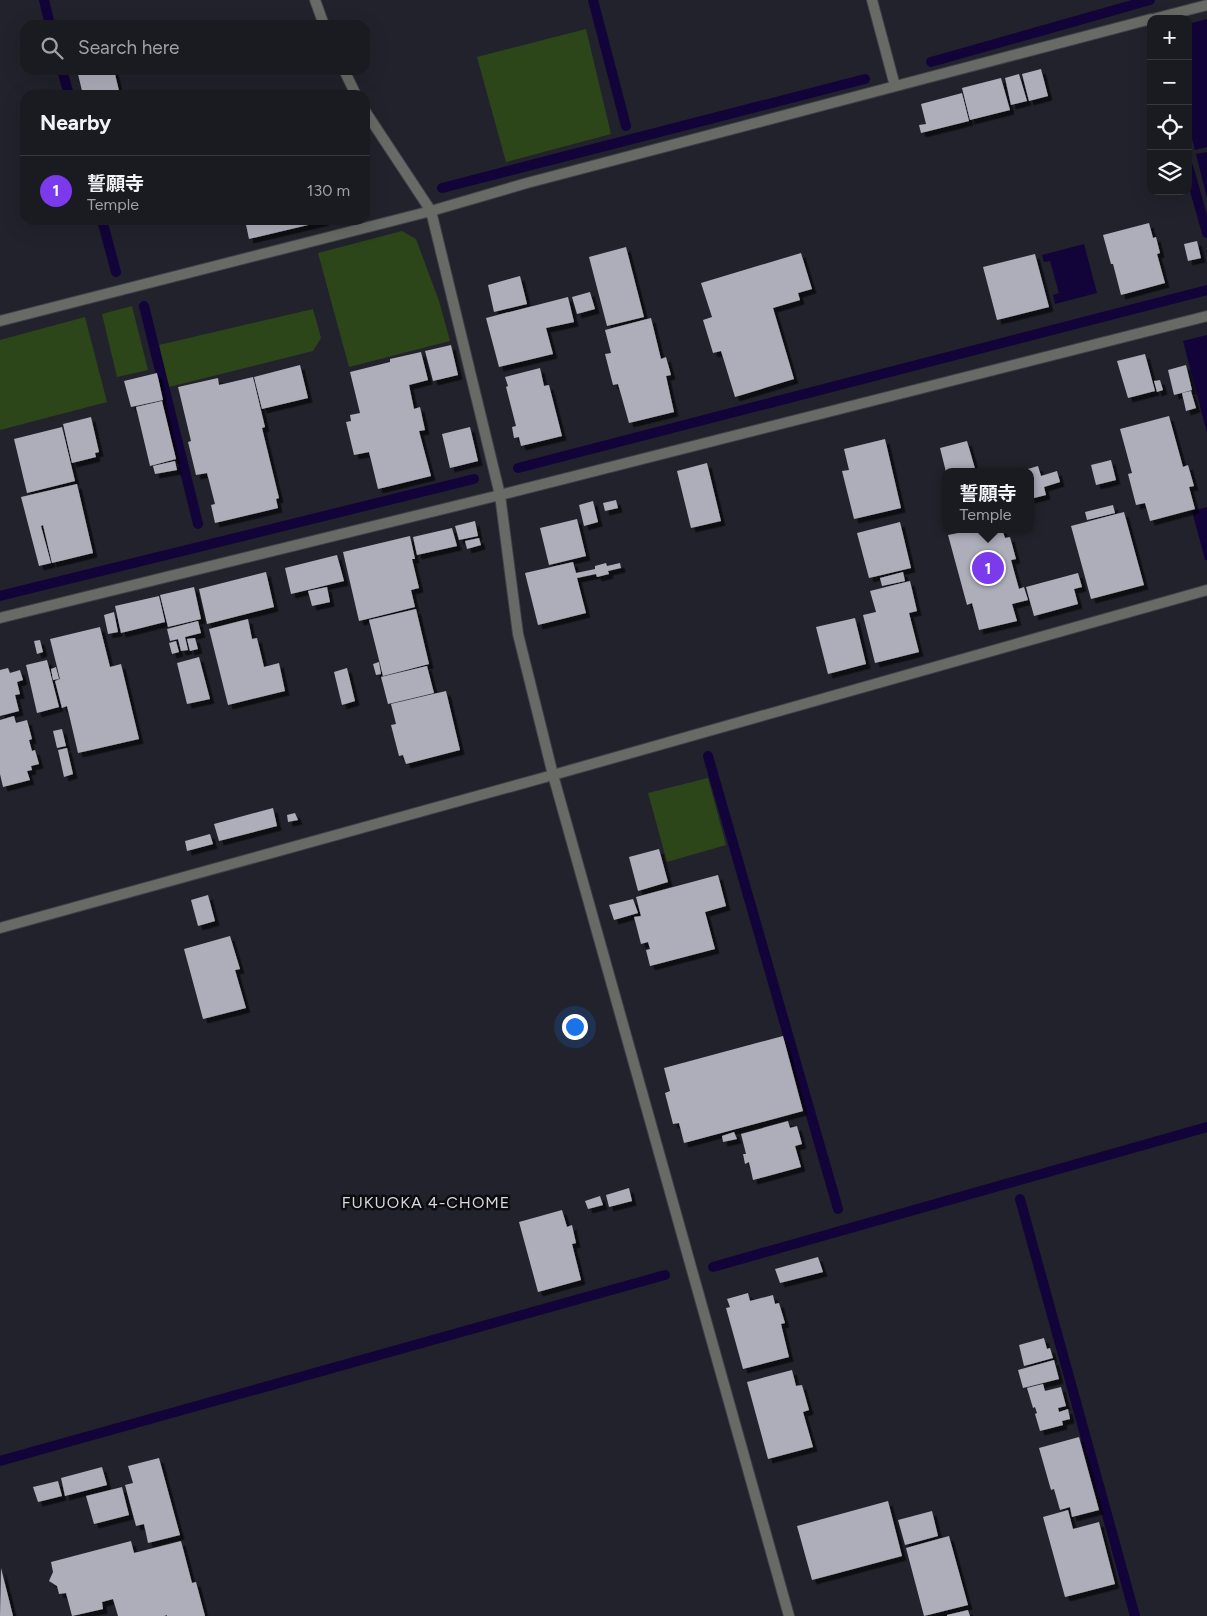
<!DOCTYPE html>
<html lang="en">
<head>
<meta charset="utf-8">
<style>
	:root { --surface:#1a1a21; --page:#23232a; --text:#f1f3f6; --muted:#9fa1a5; --line:#38383f; --accent:#7c3aed }
	body { margin:0; font-family:Figtree,"Noto Sans JP",sans-serif; background:var(--page); color:var(--text) }
	.controls { position:absolute; right:15px; top:15px; display:grid; overflow:hidden; border-radius:10px; box-shadow:0 5px 20px #0002 }
	.controls button { width:45px; height:45px; display:grid; place-items:center; padding:0; border:0; border-bottom:1px solid var(--line); background:var(--surface); color:var(--text); font:25px sans-serif }
	.you { position:absolute; left:574px; top:1026px; width:18px; height:18px; margin:-12px; border:4px solid #fff; border-radius:50%; background:#1a73e8; box-shadow:0 0 0 8px #1a73e833 }
	.badge { display:grid; place-items:center; width:32px; height:32px; border-radius:50%; background:var(--accent); color:#fff; font-size:16px; font-weight:700 }
	.pin { position:absolute; translate:-50% -50%; border:2px solid #fff; box-shadow:0 1px 5px #0006 }
	.popup { position:absolute; left:942px; top:468px; width:92px; height:65px; box-sizing:border-box; display:grid; place-content:center; border-radius:10px; background:var(--surface); filter:drop-shadow(0 1px 4px #0005); font-size:16px; white-space:nowrap; color:var(--muted) }
	.popup b { font-size:19px; color:var(--text) }
	.popup::after { content:''; position:absolute; left:50%; top:100%; margin-left:-10px; border:10px solid transparent; border-top-color:var(--surface) }
	.list { margin:0; padding:0; list-style:none }
	h2 { display:flex; justify-content:space-between; align-items:center; height:65px; margin:0; padding:0 20px; font-size:21px }
	h2 small { font-size:16px; font-weight:400; color:var(--muted) }
	.list li { display:grid; grid-template-columns:32px 1fr auto; gap:15px; align-items:center; box-sizing:border-box; height:70px; padding:0 20px; border-top:1px solid var(--line) }
	.list b { display:block; font-size:19px; white-space:nowrap }
	.list p { margin:0; font-size:16px; white-space:nowrap; color:var(--muted) }
	.list em { font-size:16px; font-style:normal; color:var(--muted) }
	.icon { flex:none; width:28px; height:28px; fill:none; stroke:currentColor; stroke-width:2; stroke-linecap:round; stroke-linejoin:round }
	.map { position:relative; flex:none; width:1207px; height:1616px; overflow:hidden }
	.search { position:absolute; background:var(--surface); box-shadow:0 5px 20px #0002; left:20px; top:20px; width:350px; height:55px; display:flex; align-items:center; gap:12px; box-sizing:border-box; padding:0 18px; border-radius:15px; color:var(--muted); font-size:19px }
	.panel { position:absolute; background:var(--surface); box-shadow:0 5px 20px #0002; left:20px; top:90px; width:350px; height:135px; border-radius:15px }
	.map>svg:first-child { display:block }
	.green { fill:#2c461a }
	.water { fill:#120439 }
	.lines { fill:none; stroke-linecap:round; stroke-linejoin:round }
	.stream { stroke:#120439; stroke-width:10 }
	.building { fill:#aeaebb; filter:url(#shadow) }
	.minor-casing { stroke:#3f3f48; stroke-width:12 }
	.minor { stroke:#676a65; stroke-width:10 }
	.labels { text-anchor:middle; stroke-width:5; stroke-linejoin:round; paint-order:stroke }
	.neighbourhood-label { font-size:16px; letter-spacing:1px; fill:#d7d7dd; stroke:#0c0c10 }
</style>
</head>
<body>
<div class="map">
<svg width="1207" height="1616" viewBox="0 0 1207 1616">
	<defs>
		<filter id="shadow"><feDropShadow dx="4.5" dy="4.5" stdDeviation="0" flood-color="#0009"/></filter>
	</defs>
	<rect width="100%" height="100%" fill="#22222c"/>
	<path class="green" d="M 586,29 L 611,134 L 506,162 L 477,57 Z
		M 402,231 L 416,239 L 439,301 L 450,341 L 349,367 L 318,253 Z
		M 132,306 L 148,370 L 117,377 L 102,314 Z
		M 313,309 L 321,338 L 313,351 L 169,387 L 159,345 Z
		M 85,317 L 107,402 L 0,430 L 0,340 Z
		M 708,778 L 726,845 L 667,862 L 648,793 Z"/>
	<path class="water" d="M 1207,19 L 1207,147 L 1195,150 L 1188,124 L 1188,24 Z
		M 1207,152 L 1207,198 L 1196,154 Z
		M 1084,244 L 1097,293 L 1055,304 L 1053,295 L 1059,293 L 1050,261 L 1044,262 L 1042,255 Z
		M 1207,335 L 1207,433 L 1183,341 Z
		M 1207,507 L 1207,560 L 1205,560 L 1192,511 Z"/>
	<g class="lines">
		<path class="stream" d="M 44,0 L 50,25
			M 593,0 L 626,126
			M 931,62 L 1150,0
			M 62,70 L 69,95
			M 1188,166 L 1207,233
			M 442,188 L 865,79
			M 102,220 L 116,272
			M 144,306 L 198,524
			M 518,468 L 1207,290
			M 0,596 L 474,479
			M 708,756 L 838,1209
			M 1020,1199 L 1135,1616
			M 713,1267 L 1207,1127
			M 0,1461 L 665,1275"/>
	</g>
	<path class="building" d="M 1041,69 L 1048,96 L 1029,101 L 1022,74 Z
		M 77,70 L 114,70 L 120,95 L 83,95 Z
		M 1019,74 L 1027,101 L 1011,105 L 1005,78 Z
		M 1001,78 L 1010,110 L 970,120 L 962,88 Z
		M 962,93 L 969,121 L 921,133 L 919,125 L 926,124 L 921,104 Z
		M 245,220 L 325,220 L 325,221 L 249,239 Z
		M 1149,223 L 1153,238 L 1156,237 L 1160,253 L 1157,254 L 1165,283 L 1121,295 L 1113,264 L 1111,264 L 1103,235 Z
		M 1197,241 L 1201,258 L 1188,261 L 1184,244 Z
		M 626,247 L 644,317 L 607,326 L 589,257 Z
		M 801,253 L 812,289 L 798,293 L 800,300 L 773,308 L 794,379 L 735,397 L 721,351 L 713,353 L 703,320 L 712,317 L 701,283 Z
		M 1035,254 L 1049,307 L 997,320 L 983,267 Z
		M 520,276 L 527,304 L 494,312 L 488,285 Z
		M 590,292 L 595,309 L 577,314 L 572,297 Z
		M 568,297 L 574,322 L 546,328 L 553,354 L 499,367 L 486,318 Z
		M 651,318 L 661,359 L 666,357 L 671,375 L 666,376 L 674,412 L 629,423 L 618,384 L 613,385 L 605,354 L 611,353 L 605,330 Z
		M 451,345 L 458,375 L 433,381 L 425,351 Z
		M 421,352 L 428,380 L 409,385 L 414,409 L 420,407 L 425,430 L 419,431 L 431,476 L 378,489 L 369,452 L 354,455 L 346,422 L 351,421 L 350,415 L 360,413 L 350,372 L 390,362 L 390,359 Z
		M 1145,354 L 1155,391 L 1128,398 L 1117,361 Z
		M 300,365 L 308,398 L 262,409 L 254,377 Z
		M 1186,365 L 1192,390 L 1174,395 L 1168,370 Z
		M 540,368 L 544,386 L 549,385 L 562,436 L 521,446 L 519,437 L 514,438 L 512,427 L 516,426 L 506,387 L 508,386 L 505,377 Z
		M 157,373 L 163,400 L 131,407 L 124,381 Z
		M 253,377 L 265,427 L 262,428 L 279,498 L 276,499 L 278,508 L 215,523 L 211,505 L 215,504 L 207,473 L 196,475 L 188,442 L 191,441 L 178,387 L 218,378 L 219,385 Z
		M 1160,380 L 1163,390 L 1157,392 L 1154,381 Z
		M 1191,391 L 1196,408 L 1186,411 L 1182,393 Z
		M 162,401 L 176,459 L 150,466 L 136,407 Z
		M 1169,416 L 1183,467 L 1188,465 L 1194,486 L 1189,487 L 1195,509 L 1150,521 L 1145,503 L 1136,505 L 1128,474 L 1132,473 L 1120,429 Z
		M 91,417 L 99,452 L 95,453 L 96,457 L 72,463 L 63,424 Z
		M 62,427 L 75,481 L 27,493 L 14,439 Z
		M 470,427 L 478,461 L 450,468 L 442,434 Z
		M 885,439 L 901,508 L 854,519 L 842,471 L 849,470 L 844,449 Z
		M 967,441 L 976,472 L 946,472 L 940,448 Z
		M 1111,460 L 1116,480 L 1096,485 L 1091,465 Z
		M 175,461 L 177,470 L 155,474 L 153,466 Z
		M 707,463 L 721,521 L 691,528 L 677,471 Z
		M 1038,466 L 1041,476 L 1057,471 L 1060,482 L 1044,487 L 1046,495 L 1030,499 L 1030,472 L 1021,471 Z
		M 77,484 L 93,553 L 52,563 L 43,525 L 41,526 L 51,563 L 39,566 L 21,497 Z
		M 616,500 L 618,508 L 605,511 L 603,503 Z
		M 593,501 L 598,522 L 584,526 L 579,505 Z
		M 1113,505 L 1115,513 L 1087,520 L 1085,512 Z
		M 1124,512 L 1144,585 L 1091,599 L 1071,526 Z
		M 577,519 L 586,556 L 549,565 L 540,528 Z
		M 475,521 L 478,536 L 459,540 L 455,526 Z
		M 900,522 L 911,568 L 869,578 L 857,533 Z
		M 452,528 L 457,546 L 417,555 L 413,537 Z
		M 957,529 L 1002,529 L 1005,538 L 1010,537 L 1016,559 L 1011,560 L 1019,589 L 1024,587 L 1028,600 L 1012,604 L 1017,621 L 979,630 L 972,603 L 967,605 L 948,535 L 958,533 Z
		M 410,536 L 415,559 L 412,559 L 419,588 L 411,590 L 415,607 L 359,621 L 343,552 Z
		M 479,538 L 481,545 L 467,549 L 465,541 Z
		M 337,555 L 344,581 L 291,594 L 285,568 Z
		M 573,562 L 576,573 L 595,569 L 595,566 L 606,563 L 607,566 L 620,563 L 621,568 L 608,571 L 609,574 L 597,577 L 596,574 L 577,578 L 586,613 L 538,625 L 525,573 Z
		M 266,572 L 274,607 L 207,624 L 199,589 Z
		M 903,572 L 905,581 L 882,586 L 880,578 Z
		M 1078,573 L 1082,587 L 1074,589 L 1078,604 L 1034,616 L 1026,587 Z
		M 910,581 L 917,611 L 909,613 L 919,652 L 875,663 L 863,615 L 876,612 L 870,591 Z
		M 194,587 L 201,619 L 168,627 L 160,595 Z
		M 327,587 L 330,602 L 312,606 L 308,591 Z
		M 159,596 L 165,622 L 121,633 L 115,606 Z
		M 416,609 L 429,664 L 383,676 L 369,620 Z
		M 114,612 L 118,632 L 108,634 L 104,615 Z
		M 855,618 L 866,664 L 828,674 L 816,627 Z
		M 248,619 L 252,639 L 257,638 L 264,667 L 279,663 L 285,691 L 228,705 L 209,629 Z
		M 198,621 L 201,633 L 185,637 L 188,650 L 181,651 L 178,639 L 170,641 L 167,629 Z
		M 100,627 L 110,667 L 121,664 L 139,739 L 78,753 L 67,706 L 62,708 L 55,681 L 60,679 L 50,639 Z
		M 195,638 L 198,649 L 190,651 L 187,639 Z
		M 40,640 L 43,652 L 37,654 L 34,641 Z
		M 176,641 L 179,652 L 172,654 L 169,643 Z
		M 199,657 L 210,699 L 187,704 L 177,663 Z
		M 47,660 L 59,707 L 37,713 L 26,665 Z
		M 379,662 L 381,674 L 376,675 L 373,664 Z
		M 427,666 L 434,693 L 388,704 L 381,677 Z
		M 56,667 L 59,679 L 53,680 L 51,669 Z
		M 8,668 L 10,673 L 20,670 L 23,680 L 17,682 L 20,694 L 15,695 L 19,711 L 0,716 L 0,670 Z
		M 347,668 L 355,701 L 342,705 L 334,672 Z
		M 446,691 L 460,750 L 406,764 L 403,755 L 399,756 L 391,725 L 396,724 L 391,704 Z
		M 14,716 L 16,723 L 27,720 L 32,739 L 29,740 L 32,751 L 35,750 L 39,764 L 31,766 L 32,770 L 27,771 L 30,780 L 3,787 L 0,774 L 0,720 Z
		M 62,729 L 66,746 L 57,748 L 53,731 Z
		M 67,748 L 73,774 L 64,777 L 58,750 Z
		M 273,808 L 277,826 L 219,841 L 214,824 Z
		M 295,813 L 298,820 L 288,822 L 287,815 Z
		M 210,834 L 213,844 L 187,851 L 185,841 Z
		M 659,849 L 668,882 L 638,891 L 629,857 Z
		M 718,875 L 726,906 L 705,912 L 715,949 L 650,966 L 646,950 L 650,949 L 648,942 L 641,944 L 634,917 L 641,916 L 636,897 Z
		M 208,895 L 215,921 L 198,926 L 191,900 Z
		M 633,899 L 638,913 L 614,920 L 609,905 Z
		M 230,936 L 240,969 L 235,970 L 246,1008 L 203,1019 L 184,949 Z
		M 783,1036 L 803,1111 L 684,1143 L 679,1123 L 673,1124 L 665,1093 L 670,1091 L 664,1068 Z
		M 788,1121 L 790,1128 L 797,1126 L 802,1144 L 795,1146 L 801,1167 L 753,1180 L 749,1162 L 745,1164 L 743,1154 L 746,1154 L 741,1134 Z
		M 734,1132 L 737,1139 L 723,1142 L 722,1136 Z
		M 629,1188 L 632,1201 L 609,1207 L 606,1195 Z
		M 600,1196 L 603,1205 L 588,1209 L 585,1201 Z
		M 562,1210 L 567,1227 L 572,1225 L 576,1243 L 572,1244 L 581,1280 L 538,1292 L 519,1222 Z
		M 818,1257 L 823,1272 L 780,1283 L 775,1269 Z
		M 748,1293 L 750,1301 L 773,1295 L 775,1304 L 779,1303 L 785,1323 L 781,1324 L 789,1357 L 743,1369 L 726,1308 L 730,1307 L 727,1299 Z
		M 1044,1338 L 1047,1349 L 1050,1348 L 1053,1358 L 1024,1366 L 1019,1345 Z
		M 1054,1360 L 1059,1379 L 1023,1388 L 1018,1370 Z
		M 792,1370 L 796,1386 L 802,1385 L 809,1410 L 803,1412 L 813,1447 L 768,1459 L 747,1382 Z
		M 1043,1384 L 1045,1391 L 1061,1387 L 1066,1406 L 1058,1408 L 1059,1412 L 1068,1409 L 1070,1419 L 1062,1421 L 1063,1425 L 1040,1431 L 1035,1414 L 1037,1413 L 1035,1407 L 1033,1408 L 1027,1388 Z
		M 1079,1437 L 1099,1510 L 1072,1517 L 1070,1507 L 1060,1510 L 1054,1489 L 1051,1490 L 1039,1448 Z
		M 159,1458 L 180,1535 L 148,1543 L 144,1524 L 136,1526 L 125,1485 L 133,1483 L 128,1466 Z
		M 102,1467 L 107,1485 L 65,1496 L 61,1478 Z
		M 58,1481 L 62,1496 L 38,1502 L 33,1487 Z
		M 122,1487 L 129,1515 L 94,1524 L 86,1496 Z
		M 888,1501 L 902,1556 L 812,1580 L 797,1526 Z
		M 1068,1510 L 1073,1529 L 1099,1522 L 1115,1584 L 1065,1597 L 1043,1517 Z
		M 932,1511 L 938,1536 L 905,1545 L 898,1520 Z
		M 949,1536 L 968,1605 L 924,1616 L 906,1548 Z
		M 131,1541 L 134,1553 L 181,1541 L 192,1583 L 196,1582 L 205,1616 L 167,1616 L 167,1615 L 164,1616 L 118,1616 L 113,1599 L 102,1602 L 103,1609 L 72,1616 L 66,1593 L 59,1594 L 57,1586 L 49,1581 L 53,1572 L 51,1562 Z
		M 1,1568 L 13,1616 L 0,1616 Z
		M 968,1610 L 970,1616 L 947,1616 L 947,1615 Z"/>
	<g class="lines">
		<defs>
			<path id="minor" d="M 315,0 L 324,25
				M 872,0 L 895,86
				M 1153,19 L 1207,5
				M 344,70 L 356,95
				M 365,111 L 431,211 L 500,495 L 518,634 L 553,775 L 789,1616
				M 0,321 L 431,211 L 527,183 L 1151,19
				M 0,618 L 500,495 L 1207,316
				M 0,928 L 553,775 L 1207,590"/>
		</defs>
		<use href="#minor" class="minor-casing"/>
		<use href="#minor" class="minor"/>
	</g>
	<g class="labels">
		<g class="neighbourhood-label">
			<text x="426" y="1208">FUKUOKA 4-CHOME</text>
		</g>
	</g>
</svg>
<div class="controls">
<button>+</button>
<button>−</button>
<button><svg class="icon" aria-label="locate" viewBox="0 0 24 24"><circle cx="12" cy="12" r="6"/><path d="M12 2v4M12 18v4M2 12h4M18 12h4"/></svg></button>
<button><svg class="icon" aria-label="layers" viewBox="0 0 24 24"><path d="M12 4l9 5-9 5-9-5zM3 14l9 5 9-5"/></svg></button>
</div>
<div class="you"></div>
<div class="pin badge" style="left:988px;top:568px">1</div>
<div class="popup"><b>誓願寺</b>Temple</div>
<div class="search"><svg class="icon" aria-label="search" viewBox="0 0 24 24"><circle cx="10" cy="10" r="6"/><path d="M15 15l6 6"/></svg>Search here</div>
<section class="panel">
<h2>Nearby<small></small></h2>
<ul class="list">
<li><span class="badge">1</span><div><b>誓願寺</b><p>Temple</p></div><em>130 m</em></li>
</ul>
</section>
</div>
</body>
</html>
